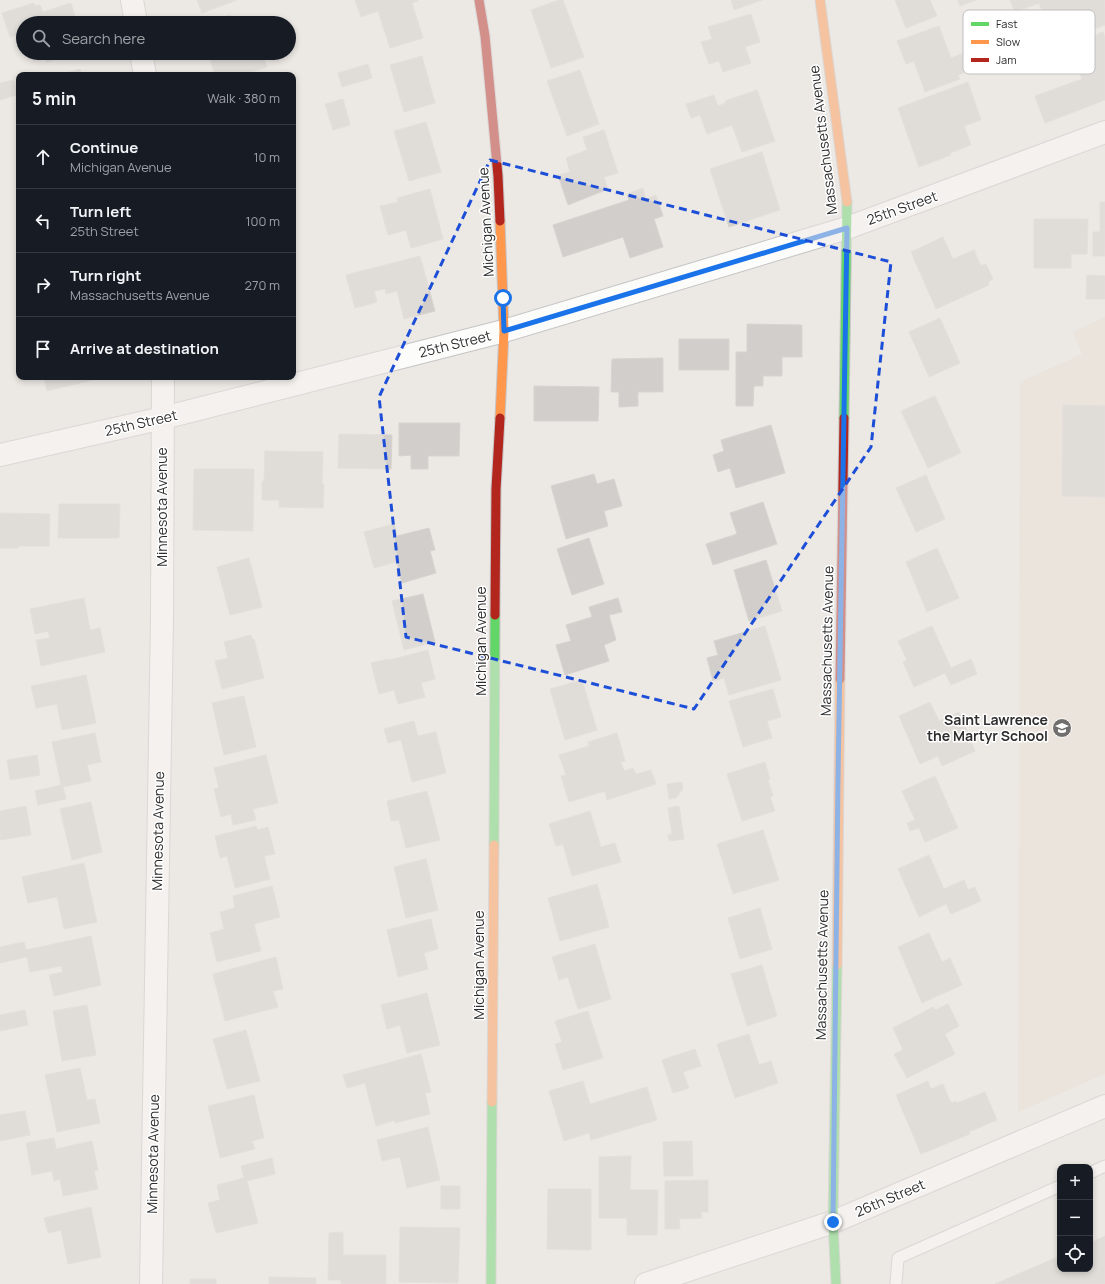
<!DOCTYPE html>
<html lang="en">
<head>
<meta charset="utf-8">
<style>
	:root { --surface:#171b24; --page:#242831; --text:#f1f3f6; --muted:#9ea1a6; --line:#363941 }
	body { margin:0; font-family:Manrope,sans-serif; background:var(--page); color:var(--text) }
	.controls { position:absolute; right:12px; bottom:12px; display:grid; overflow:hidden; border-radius:8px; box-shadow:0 2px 6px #0003 }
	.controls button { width:36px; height:36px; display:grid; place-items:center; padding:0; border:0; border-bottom:1px solid var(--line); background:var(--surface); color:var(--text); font:20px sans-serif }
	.stop { position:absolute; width:12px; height:12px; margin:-9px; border:3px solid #1a73e8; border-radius:50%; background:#fff }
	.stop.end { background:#1a73e8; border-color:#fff; box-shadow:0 1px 4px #0008 }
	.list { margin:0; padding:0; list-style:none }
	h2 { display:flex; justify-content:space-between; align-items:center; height:52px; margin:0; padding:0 16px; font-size:17px }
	h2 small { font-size:13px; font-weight:400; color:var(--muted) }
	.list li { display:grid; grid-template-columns:26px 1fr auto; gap:12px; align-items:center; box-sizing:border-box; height:64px; padding:0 16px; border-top:1px solid var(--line) }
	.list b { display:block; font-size:15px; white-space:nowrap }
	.list p { margin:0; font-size:13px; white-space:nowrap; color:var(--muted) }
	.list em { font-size:13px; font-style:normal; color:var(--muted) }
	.icon { flex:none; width:22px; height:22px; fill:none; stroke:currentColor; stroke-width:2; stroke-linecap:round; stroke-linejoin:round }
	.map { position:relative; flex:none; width:1105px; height:1284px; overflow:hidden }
	.search { position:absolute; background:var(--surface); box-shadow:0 2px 6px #0003; left:16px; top:16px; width:280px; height:44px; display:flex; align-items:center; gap:10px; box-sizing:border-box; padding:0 14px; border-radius:22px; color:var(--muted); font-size:15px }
	.panel { position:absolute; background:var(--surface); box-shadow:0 2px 6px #0003; left:16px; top:72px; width:280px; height:308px; border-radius:8px }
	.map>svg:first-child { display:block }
	.education { fill:#e6e0d3 }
	.building { fill:#d1cecb; stroke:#d7d4d0 }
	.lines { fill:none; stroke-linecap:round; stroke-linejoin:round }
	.lane-casing { stroke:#c5c4c5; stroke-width:13 }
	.street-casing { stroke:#c5c4c5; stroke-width:24 }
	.fast-casing { stroke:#c5c4c5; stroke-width:11 }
	.slow-casing { stroke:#c5c4c5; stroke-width:11 }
	.jam-casing { stroke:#c5c4c5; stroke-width:11 }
	.lane { stroke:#fcfcfb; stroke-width:11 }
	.street { stroke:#fcfcfb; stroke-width:22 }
	.fast { stroke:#63d668; stroke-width:9 }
	.slow { stroke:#ff974d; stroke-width:9 }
	.jam { stroke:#b3261e; stroke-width:9 }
	.route { stroke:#1a73e8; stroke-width:5 }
	.marked { fill:none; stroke:#1d4ed8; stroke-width:3; stroke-dasharray:8 5; stroke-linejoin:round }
	.labels { text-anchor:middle; stroke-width:3; stroke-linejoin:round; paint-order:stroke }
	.street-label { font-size:14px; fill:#2e2e2e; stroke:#fff }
	.poi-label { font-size:14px; font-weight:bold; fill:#2e2e2e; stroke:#fff; text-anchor:end }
	.key { fill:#fff; stroke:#c0c0c0; stroke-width:1 }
	.key-label { font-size:11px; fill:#2e2e2e }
</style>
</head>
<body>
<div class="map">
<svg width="1105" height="1284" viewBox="0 0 1105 1284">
	<rect width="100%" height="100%" fill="#ece8e4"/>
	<path class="education" d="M 1105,317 L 1105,1074 L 1018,1112 L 1020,382 L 1082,354 L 1073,332 Z"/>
	<path class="building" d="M 197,0 L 237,0 L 202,13 Z
		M 355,0 L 417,0 L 418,1 L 412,3 L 423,38 L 390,48 L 378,11 L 361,17 Z
		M 559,0 L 563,0 L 584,57 L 551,68 L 531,10 Z
		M 731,0 L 762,0 L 734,10 Z
		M 895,0 L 930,0 L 937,16 L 906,28 Z
		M 958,0 L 976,0 L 960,6 Z
		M 1010,0 L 1105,0 L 1105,25 L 1089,31 L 1085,20 L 1075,24 L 1079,35 L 1054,44 L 1039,3 L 1015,12 Z
		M 34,3 L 35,6 L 40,5 L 43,12 L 71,3 L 77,23 L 23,23 L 23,33 L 10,37 L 2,13 Z
		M 751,14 L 760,42 L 745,47 L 751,63 L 723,72 L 719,61 L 709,64 L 701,42 L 712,39 L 708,27 Z
		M 230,15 L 233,23 L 206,23 Z
		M 939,26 L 951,58 L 983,46 L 989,63 L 958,75 L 960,79 L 925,92 L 914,61 L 906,64 L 897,41 Z
		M 1103,32 L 1105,37 L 1105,100 L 1045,123 L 1035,96 L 1082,79 L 1070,45 Z
		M 44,53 L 76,53 L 47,62 Z
		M 208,53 L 262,53 L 267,67 L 243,75 L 215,75 Z
		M 422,56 L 435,103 L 404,112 L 390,65 Z
		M 368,64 L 372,78 L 342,87 L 338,73 Z
		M 80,69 L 82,75 L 60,75 Z
		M 580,70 L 599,124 L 567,136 L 547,81 Z
		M 14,80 L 16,88 L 19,87 L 19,104 L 16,95 L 0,100 L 0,83 Z
		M 968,82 L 981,120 L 964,126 L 971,145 L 950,153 L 951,155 L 919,167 L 898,108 Z
		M 757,90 L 775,141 L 742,152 L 732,125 L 707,134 L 700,115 L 691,118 L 686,104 L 714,95 L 718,106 L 726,103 L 725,101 Z
		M 343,99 L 350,125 L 333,130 L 325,104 Z
		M 426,122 L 441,172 L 409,181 L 394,131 Z
		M 604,130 L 618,173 L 604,177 L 608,189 L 568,205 L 558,175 L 570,172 L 566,158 L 587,150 L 583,137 Z
		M 762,152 L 780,210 L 729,227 L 710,169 Z
		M 643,188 L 646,199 L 656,195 L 663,216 L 654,219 L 663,247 L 630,258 L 623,237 L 563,257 L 553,225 L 629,200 L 627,194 Z
		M 430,189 L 443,239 L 411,248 L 406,230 L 388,235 L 380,206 L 398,202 L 397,198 Z
		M 1100,202 L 1105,202 L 1105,256 L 1093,256 L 1093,232 L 1100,232 Z
		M 1034,219 L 1088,219 L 1087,254 L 1071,254 L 1071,268 L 1034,268 Z
		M 943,237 L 953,259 L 974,250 L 981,266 L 986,264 L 993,279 L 988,282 L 989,285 L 936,309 L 911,252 Z
		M 420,256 L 435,311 L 404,319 L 397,291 L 386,294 L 385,289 L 374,291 L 377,302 L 355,308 L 346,275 Z
		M 1087,275 L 1105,276 L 1105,299 L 1086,299 Z
		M 940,318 L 960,363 L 929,377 L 909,332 Z
		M 747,324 L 802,325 L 802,357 L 782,357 L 782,376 L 763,376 L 763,386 L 754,386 L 753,406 L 736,406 L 736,352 L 747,352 Z
		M 679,339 L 729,339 L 729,370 L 679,370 Z
		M 663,358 L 663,392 L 638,392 L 638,406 L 619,407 L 619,392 L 611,392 L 612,359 Z
		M 44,377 L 105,377 L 47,391 Z
		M 534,386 L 599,387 L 598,421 L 534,421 Z
		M 935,396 L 961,453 L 928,468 L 901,411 Z
		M 1063,405 L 1105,406 L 1105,497 L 1062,496 Z
		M 399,423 L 460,423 L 459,456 L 428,456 L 428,469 L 411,469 L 411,455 L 399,456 Z
		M 771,425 L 785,473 L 736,488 L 730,468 L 718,472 L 713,455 L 724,451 L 721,440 Z
		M 339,434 L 392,435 L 391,469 L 338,468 Z
		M 265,451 L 323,452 L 322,484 L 324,484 L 323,508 L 279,507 L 279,500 L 262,500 L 262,481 L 264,481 Z
		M 194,469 L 254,469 L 253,531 L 193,530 Z
		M 594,474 L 597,484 L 614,479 L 622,506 L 604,511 L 608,526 L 566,539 L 551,486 Z
		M 926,475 L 945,519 L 916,532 L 896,488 Z
		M 763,502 L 777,544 L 713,565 L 706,544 L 737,534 L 730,513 Z
		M 59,504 L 120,504 L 119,538 L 58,538 Z
		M 0,513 L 50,514 L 49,546 L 18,546 L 19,548 L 0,548 Z
		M 394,524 L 397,536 L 429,528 L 435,550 L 430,551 L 436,573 L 402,583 L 396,562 L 374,568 L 364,532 Z
		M 589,538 L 604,584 L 572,595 L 557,549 Z
		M 937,548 L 959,598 L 927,612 L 906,562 Z
		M 249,558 L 262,607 L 230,615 L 217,567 Z
		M 766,560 L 782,611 L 749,621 L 734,570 Z
		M 423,594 L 435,642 L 404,650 L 392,601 Z
		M 84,598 L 90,630 L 100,628 L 105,652 L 41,666 L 36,640 L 50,638 L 48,631 L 35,634 L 30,609 Z
		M 618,598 L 622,612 L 609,615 L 616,640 L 604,645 L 609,661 L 565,675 L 556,645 L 571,641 L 566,625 L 592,617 L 589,607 Z
		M 765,626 L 781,680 L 729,695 L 724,678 L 713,681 L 707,658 L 718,655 L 714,641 Z
		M 932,626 L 951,668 L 971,659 L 977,674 L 951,685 L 945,673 L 914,687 L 903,662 L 907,660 L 898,641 Z
		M 251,635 L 252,639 L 254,639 L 264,678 L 222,689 L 215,661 L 228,658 L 224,642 Z
		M 428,650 L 435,679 L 421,683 L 425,697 L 398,704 L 394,690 L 379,694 L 371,663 L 388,659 L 389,660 Z
		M 86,675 L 96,723 L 62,730 L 57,704 L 36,708 L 31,686 Z
		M 582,680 L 597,730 L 565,740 L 550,689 Z
		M 773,689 L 781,717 L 767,721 L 772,738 L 743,747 L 729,701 Z
		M 244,696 L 256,747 L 224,755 L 212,703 Z
		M 930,702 L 939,721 L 959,712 L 972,742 L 971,742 L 975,751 L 942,766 L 938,756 L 920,764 L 899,716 Z
		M 414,721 L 418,736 L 436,732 L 446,773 L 412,782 L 401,740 L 388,743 L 384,729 Z
		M 95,733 L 101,762 L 87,765 L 91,781 L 63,787 L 66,799 L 38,805 L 35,791 L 61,785 L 52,742 Z
		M 617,733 L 625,761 L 621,762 L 624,771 L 633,768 L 636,774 L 651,770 L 656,784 L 607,800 L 605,791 L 569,802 L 561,776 L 566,775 L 559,755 L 589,746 L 588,742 Z
		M 37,755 L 40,775 L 10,780 L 7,760 Z
		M 266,755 L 278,803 L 253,809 L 256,820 L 233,825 L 231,814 L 221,817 L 214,789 L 219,788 L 214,768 Z
		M 765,762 L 770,779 L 768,780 L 773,796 L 770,797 L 775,811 L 742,821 L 727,774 Z
		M 935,776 L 958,828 L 925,842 L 919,828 L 910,831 L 907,823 L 915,820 L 902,791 Z
		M 682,782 L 683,789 L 676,798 L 669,799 L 667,784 Z
		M 427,791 L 440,840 L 406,848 L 399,820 L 391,821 L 387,801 Z
		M 91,802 L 102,852 L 72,860 L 60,809 Z
		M 26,806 L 31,835 L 0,840 L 0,811 Z
		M 679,806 L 684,839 L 669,841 L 668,835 L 672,834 L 668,808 Z
		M 590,811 L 601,847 L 615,843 L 621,862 L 572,876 L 563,844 L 556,846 L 549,824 Z
		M 256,826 L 258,830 L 268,827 L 275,854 L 264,856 L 270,879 L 235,888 L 227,856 L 220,858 L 215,836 Z
		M 763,830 L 779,880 L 733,894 L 717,844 Z
		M 929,855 L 944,889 L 964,880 L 968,890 L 975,887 L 981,901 L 951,914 L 946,904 L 919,917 L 898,869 Z
		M 426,859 L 438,910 L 406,918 L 394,867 Z
		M 84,863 L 97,922 L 64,929 L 57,897 L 28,903 L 22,877 Z
		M 597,884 L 609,927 L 560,941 L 548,898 Z
		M 272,886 L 280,917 L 254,924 L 261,951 L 217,962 L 210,933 L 224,929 L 220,912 L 235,908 L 233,896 Z
		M 760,908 L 772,949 L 740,959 L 728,918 Z
		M 431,919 L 438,949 L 424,953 L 428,969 L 398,977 L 387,930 Z
		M 929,933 L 942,962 L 950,958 L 962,985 L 922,1003 L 898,947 Z
		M 91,936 L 101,985 L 54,996 L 49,975 L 63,972 L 61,966 L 30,972 L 27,957 L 0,963 L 0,947 L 24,942 L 26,950 Z
		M 595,944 L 611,999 L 578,1009 L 568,977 L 559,980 L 552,957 Z
		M 276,957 L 283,989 L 273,991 L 278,1007 L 225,1021 L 213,974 Z
		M 762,965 L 777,1016 L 747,1026 L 731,974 Z
		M 427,993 L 440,1045 L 407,1053 L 400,1025 L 387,1029 L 381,1005 Z
		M 948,1004 L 959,1026 L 945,1034 L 955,1054 L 907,1078 L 894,1054 L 903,1050 L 893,1028 L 933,1007 L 935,1010 Z
		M 87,1005 L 96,1055 L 62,1061 L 53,1011 Z
		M 25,1010 L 28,1025 L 0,1031 L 0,1015 Z
		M 588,1011 L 603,1058 L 563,1070 L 555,1044 L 562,1042 L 555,1021 Z
		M 246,1030 L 260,1081 L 227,1089 L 213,1039 Z
		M 749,1034 L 759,1065 L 771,1061 L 778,1083 L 735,1098 L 717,1044 Z
		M 695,1049 L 701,1066 L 683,1072 L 689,1088 L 673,1093 L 662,1060 Z
		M 421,1054 L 431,1092 L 425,1093 L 430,1114 L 395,1123 L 395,1120 L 376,1126 L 365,1083 L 347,1088 L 343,1075 Z
		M 80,1068 L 87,1100 L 95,1099 L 100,1123 L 57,1132 L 45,1075 Z
		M 583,1081 L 590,1104 L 647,1087 L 657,1120 L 591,1140 L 589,1133 L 564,1141 L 549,1091 Z
		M 928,1081 L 931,1089 L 943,1084 L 951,1103 L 956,1101 L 957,1103 L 985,1092 L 997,1120 L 969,1132 L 970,1134 L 921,1154 L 896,1095 Z
		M 254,1095 L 264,1138 L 252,1141 L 255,1149 L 220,1158 L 208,1106 Z
		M 25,1111 L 30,1135 L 0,1141 L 0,1115 Z
		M 428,1127 L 440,1180 L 407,1188 L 400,1157 L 382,1161 L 377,1140 Z
		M 54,1138 L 56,1149 L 92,1141 L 98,1170 L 94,1171 L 98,1189 L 63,1196 L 60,1179 L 54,1181 L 52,1171 L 32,1175 L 26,1143 Z
		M 692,1141 L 693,1176 L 664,1176 L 663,1142 Z
		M 631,1156 L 630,1190 L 658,1190 L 657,1235 L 627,1235 L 627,1218 L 599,1218 L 599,1157 Z
		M 272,1158 L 275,1174 L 247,1181 L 258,1223 L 216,1233 L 208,1203 L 220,1200 L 217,1185 L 244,1178 L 241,1166 Z
		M 708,1180 L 708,1212 L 701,1212 L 702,1218 L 679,1219 L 680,1229 L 665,1229 L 665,1181 Z
		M 441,1186 L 460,1186 L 460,1209 L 441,1209 Z
		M 548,1189 L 591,1189 L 591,1250 L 547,1249 Z
		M 91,1207 L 101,1257 L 68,1264 L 61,1230 L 48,1233 L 44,1218 Z
		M 400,1227 L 460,1228 L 458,1283 L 399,1282 Z
		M 343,1232 L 343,1255 L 386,1255 L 386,1284 L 341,1284 L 341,1280 L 328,1280 L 329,1233 Z
		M 1105,1236 L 1105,1284 L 995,1284 L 1060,1256 L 1060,1269 L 1090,1269 L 1090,1243 Z
		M 269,1277 L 316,1278 L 316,1284 L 269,1284 Z
		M 190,1279 L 216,1279 L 216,1284 L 190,1284 Z"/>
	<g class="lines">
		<defs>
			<path id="lane" d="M 1090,1173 L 1105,1166
				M 896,1284 L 898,1258 L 1060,1186"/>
			<path id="street" d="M 132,0 L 136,23
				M 141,53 L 145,75
				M 0,455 L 163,418 L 504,331 L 847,228 L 1105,132
				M 151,1284 L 162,619 L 163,377
				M 646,1284 L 833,1222 L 1105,1106"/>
			<path id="fast" d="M 844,418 L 847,202
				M 494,845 L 495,615
				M 491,1284 L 492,1102
				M 836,1284 L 833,1222 L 837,965"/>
			<path id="slow" d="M 820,0 L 847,202
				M 500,418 L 504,331 L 500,221
				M 837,965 L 840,679
				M 492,1102 L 494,845"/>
			<path id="jam" d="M 479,0 L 485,36 L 498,176 L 500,221
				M 495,615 L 496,489 L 500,418
				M 840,679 L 844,418"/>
		</defs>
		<use href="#lane" class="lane-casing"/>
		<use href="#street" class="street-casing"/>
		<use href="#fast" class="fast-casing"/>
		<use href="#slow" class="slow-casing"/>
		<use href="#jam" class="jam-casing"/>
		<use href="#lane" class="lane"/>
		<use href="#street" class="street"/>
		<use href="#fast" class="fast"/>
		<use href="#slow" class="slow"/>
		<use href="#jam" class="jam"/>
	</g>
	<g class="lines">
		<path class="route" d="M 503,298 L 504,331 L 847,228 L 838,779 L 833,1222"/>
	</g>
	<path d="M0 0H1105V1284H0ZM 490,160 L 891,262 L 871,447 L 694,709 L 406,637 L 379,397 Z" fill="#ece8e4" fill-opacity=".55" fill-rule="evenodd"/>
	<path class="marked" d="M 490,160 L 891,262 L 871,447 L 694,709 L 406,637 L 379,397 Z"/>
	<defs>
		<symbol id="school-disc" viewBox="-11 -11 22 22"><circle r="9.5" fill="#706f6e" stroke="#fff"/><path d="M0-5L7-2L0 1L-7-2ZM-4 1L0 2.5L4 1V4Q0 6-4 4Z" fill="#fff"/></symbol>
	</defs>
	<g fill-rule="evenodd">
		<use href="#school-disc" x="1051" y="717" width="22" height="22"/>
	</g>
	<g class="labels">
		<g class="street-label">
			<text transform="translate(823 140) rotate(-97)" y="5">Massachusetts Avenue</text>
			<text transform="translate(902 208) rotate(-20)" y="5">25th Street</text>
			<text transform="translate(486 222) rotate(-93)" y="5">Michigan Avenue</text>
			<text transform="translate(455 344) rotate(-14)" y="5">25th Street</text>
			<text transform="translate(141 423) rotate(-13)" y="5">25th Street</text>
			<text transform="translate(162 507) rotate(-90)" y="5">Minnesota Avenue</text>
			<text transform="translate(481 641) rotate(-90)" y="5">Michigan Avenue</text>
			<text transform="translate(827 641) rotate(-89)" y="5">Massachusetts Avenue</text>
			<text transform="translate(158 831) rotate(-89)" y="5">Minnesota Avenue</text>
			<text transform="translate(479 965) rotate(-90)" y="5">Michigan Avenue</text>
			<text transform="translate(822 965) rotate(-89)" y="5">Massachusetts Avenue</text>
			<text transform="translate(153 1154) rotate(-89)" y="5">Minnesota Avenue</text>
			<text transform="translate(890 1198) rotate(-23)" y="5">26th Street</text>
		</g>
		<g class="poi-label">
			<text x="1048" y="725">Saint Lawrence<tspan x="1048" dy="16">the Martyr School</tspan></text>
		</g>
	</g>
	<rect x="963" y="10" width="132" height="64" rx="6" class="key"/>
	<rect x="971" y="22" width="18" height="4" fill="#63d668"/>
	<rect x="971" y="40" width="18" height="4" fill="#ff974d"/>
	<rect x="971" y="58" width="18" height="4" fill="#b3261e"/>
	<g class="key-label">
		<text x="996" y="28">Fast</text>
		<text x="996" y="46">Slow</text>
		<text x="996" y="64">Jam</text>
	</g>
</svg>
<div class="controls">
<button>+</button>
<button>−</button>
<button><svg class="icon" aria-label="locate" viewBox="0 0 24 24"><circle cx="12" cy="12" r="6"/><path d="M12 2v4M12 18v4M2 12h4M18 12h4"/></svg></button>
</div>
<div class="stop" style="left:503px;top:298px"></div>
<div class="stop end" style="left:833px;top:1222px"></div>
<div class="search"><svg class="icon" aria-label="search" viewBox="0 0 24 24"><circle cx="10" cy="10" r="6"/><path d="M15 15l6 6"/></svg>Search here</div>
<section class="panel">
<h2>5 min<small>Walk · 380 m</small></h2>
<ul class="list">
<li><svg class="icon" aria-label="ahead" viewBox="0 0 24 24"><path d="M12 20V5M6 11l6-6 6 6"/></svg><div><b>Continue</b><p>Michigan Avenue</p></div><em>10 m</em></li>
<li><svg class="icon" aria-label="left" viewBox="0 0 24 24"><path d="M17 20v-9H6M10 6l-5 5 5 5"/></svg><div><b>Turn left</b><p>25th Street</p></div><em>100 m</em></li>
<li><svg class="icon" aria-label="right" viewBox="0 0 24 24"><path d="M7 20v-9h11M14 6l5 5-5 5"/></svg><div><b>Turn right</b><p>Massachusetts Avenue</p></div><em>270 m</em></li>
<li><svg class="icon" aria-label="arrive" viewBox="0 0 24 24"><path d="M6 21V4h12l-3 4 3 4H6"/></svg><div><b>Arrive at destination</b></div></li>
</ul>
</section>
</div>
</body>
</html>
